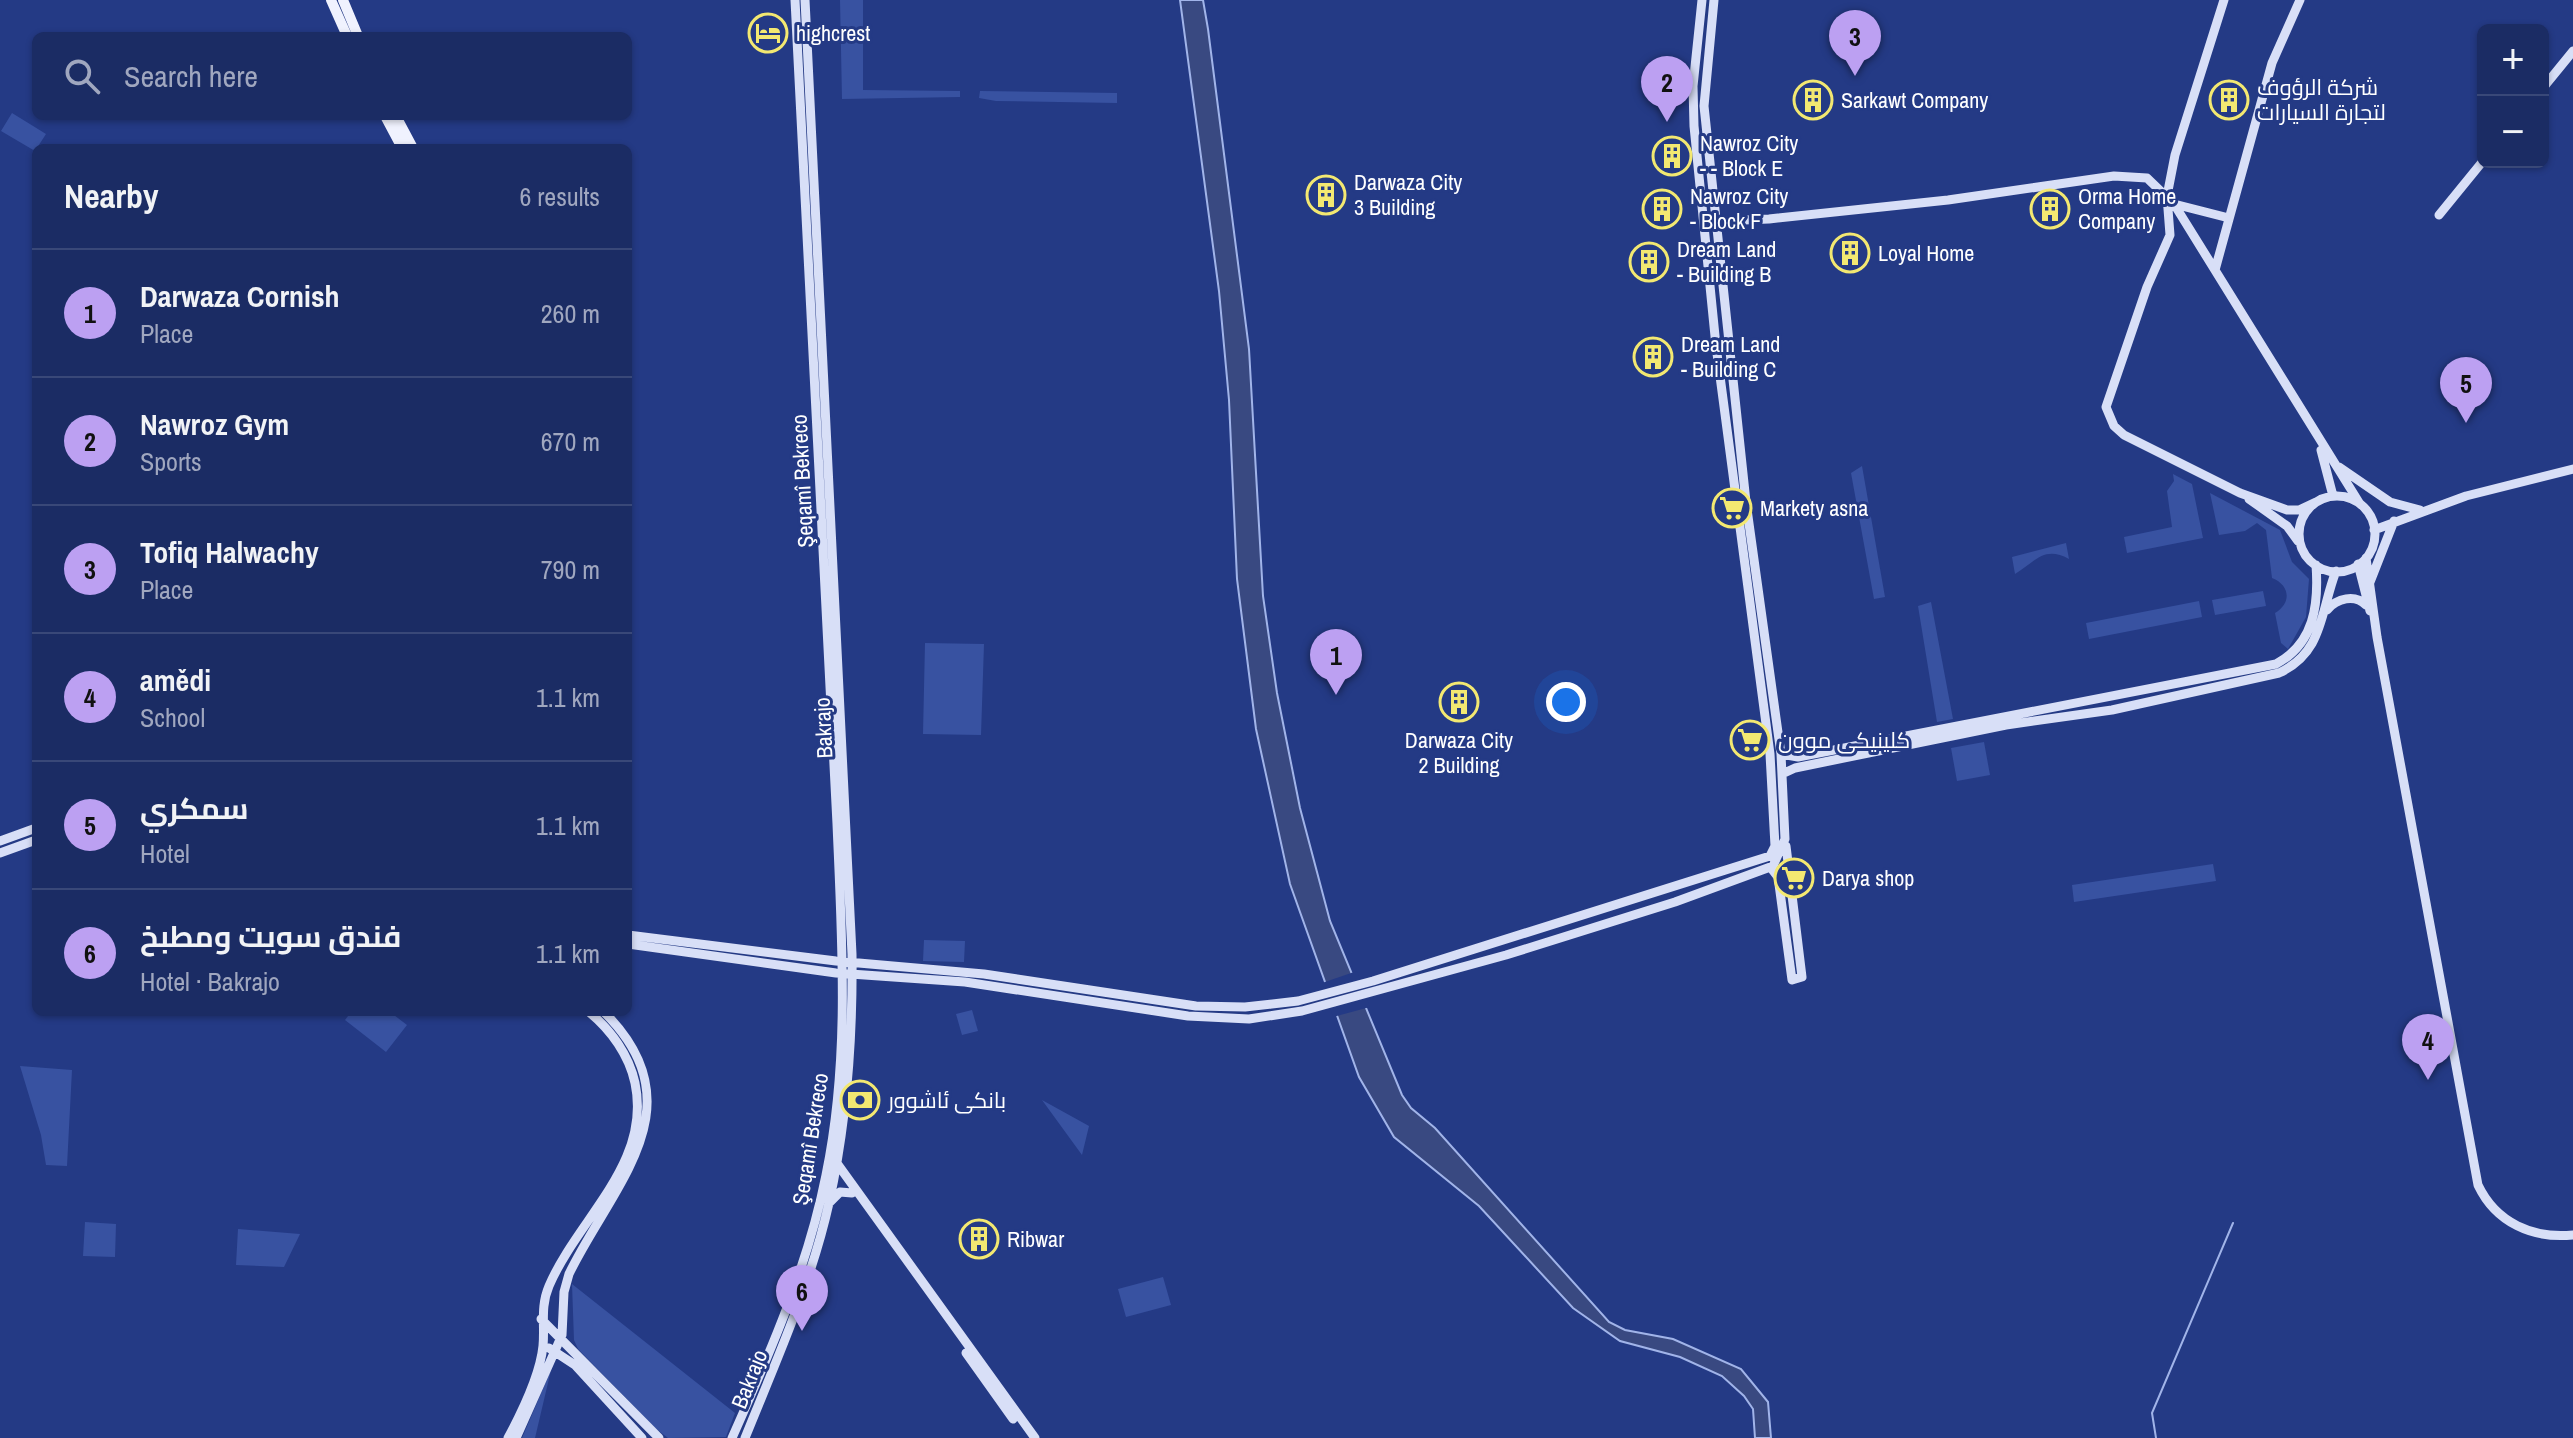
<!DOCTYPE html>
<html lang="en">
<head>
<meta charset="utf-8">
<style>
	:root { --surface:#1b2c64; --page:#28386d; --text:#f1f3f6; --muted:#a0a7bf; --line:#394878; --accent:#bca0f2 }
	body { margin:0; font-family:"Archivo Narrow",Cairo,sans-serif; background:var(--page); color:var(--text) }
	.controls { position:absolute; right:24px; top:24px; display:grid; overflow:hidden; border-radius:12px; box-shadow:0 2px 6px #0004 }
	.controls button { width:72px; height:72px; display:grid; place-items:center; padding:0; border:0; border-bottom:2px solid var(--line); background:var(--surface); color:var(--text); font:40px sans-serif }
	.you { position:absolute; left:1566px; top:702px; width:28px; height:28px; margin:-20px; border:6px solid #fff; border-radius:50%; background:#1a73e8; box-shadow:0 0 0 12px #1a73e833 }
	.badge { display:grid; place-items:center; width:52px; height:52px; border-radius:50%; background:var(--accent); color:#111; font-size:26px; font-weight:700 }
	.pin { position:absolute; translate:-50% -66px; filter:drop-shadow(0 2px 4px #0008) }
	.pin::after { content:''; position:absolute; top:42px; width:28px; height:24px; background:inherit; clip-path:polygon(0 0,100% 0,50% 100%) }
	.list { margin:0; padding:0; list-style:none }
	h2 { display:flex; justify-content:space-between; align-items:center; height:104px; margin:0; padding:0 32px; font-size:34px }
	h2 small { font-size:26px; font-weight:400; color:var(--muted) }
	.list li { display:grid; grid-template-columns:52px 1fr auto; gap:24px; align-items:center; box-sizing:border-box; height:128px; padding:0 32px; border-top:2px solid var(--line) }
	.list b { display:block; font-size:30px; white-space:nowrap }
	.list p { margin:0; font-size:26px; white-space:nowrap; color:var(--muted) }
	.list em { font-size:26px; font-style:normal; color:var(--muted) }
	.icon { flex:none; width:44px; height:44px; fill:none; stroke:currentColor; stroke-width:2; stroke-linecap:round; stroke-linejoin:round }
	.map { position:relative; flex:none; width:2573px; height:1438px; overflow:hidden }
	.search { position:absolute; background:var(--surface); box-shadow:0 2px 6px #0004; left:32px; top:32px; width:600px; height:88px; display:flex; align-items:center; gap:20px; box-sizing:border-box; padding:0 28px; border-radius:12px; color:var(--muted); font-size:30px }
	.panel { position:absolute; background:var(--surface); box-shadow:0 2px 6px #0004; left:32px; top:144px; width:600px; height:872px; border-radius:12px }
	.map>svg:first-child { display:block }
	.green { fill:#3852a1 }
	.water { fill:#394981; stroke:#a1b4e9; stroke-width:2 }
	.pier { fill:#243a85 }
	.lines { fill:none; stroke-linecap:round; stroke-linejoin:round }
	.stream { stroke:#a1b4e9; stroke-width:2 }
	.secondary { stroke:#d8dff7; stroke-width:9 }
	.primary { stroke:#f0f2fe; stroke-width:10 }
	.labels { text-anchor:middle; stroke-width:6; stroke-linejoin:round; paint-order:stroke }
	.poi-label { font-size:22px; fill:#fff; stroke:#243a85; text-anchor:start }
	.street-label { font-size:22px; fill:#fff; stroke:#243a85 }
</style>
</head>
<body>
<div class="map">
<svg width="2573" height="1438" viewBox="0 0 2573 1438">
	<rect width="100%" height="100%" fill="#243a85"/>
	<path class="green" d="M 840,0 L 863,0 L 863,90 L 960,91 L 960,97 L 842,99 Z
		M 980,91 L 1117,93 L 1117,103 L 996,101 L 979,98 Z
		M 12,113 L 46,134 L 35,151 L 1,131 Z
		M 1862,466 L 1885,597 L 1874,599 L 1851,473 Z
		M 2173,474 L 2192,484 L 2203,538 L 2127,553 L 2124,537 L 2172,527 L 2167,491 L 2174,481 Z
		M 2210,493 L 2280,530 L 2292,562 L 2309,579 L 2306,617 L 2288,649 L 2281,643 L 2275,613 C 2292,603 2290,585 2272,578 L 2266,530 L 2257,523 L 2245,531 L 2219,535 Z
		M 2066,543 L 2069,559 C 2044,545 2035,562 2015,574 L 2012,557 Z
		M 2263,591 L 2266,606 L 2215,615 L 2212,600 Z
		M 2199,601 L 2202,617 L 2089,639 L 2086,623 Z
		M 1931,602 L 1953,719 L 1937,722 L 1918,606 Z
		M 925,643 L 984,644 L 981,735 L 923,734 Z
		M 1984,742 L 1990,775 L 1957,781 L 1951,748 Z
		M 2213,864 L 2216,881 L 2074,902 L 2072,885 Z
		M 924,940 L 965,941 L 964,962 L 923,961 Z
		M 972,1010 L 978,1031 L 962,1035 L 956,1014 Z
		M 351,1012 L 390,1012 L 407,1025 L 386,1052 L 345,1020 Z
		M 20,1066 L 72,1070 L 67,1166 L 46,1165 L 41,1135 Z
		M 1042,1100 L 1089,1126 L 1082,1155 Z
		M 85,1222 L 116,1224 L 115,1257 L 83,1256 Z
		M 238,1229 L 300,1234 L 284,1267 L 236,1265 Z
		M 1163,1277 L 1171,1305 L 1126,1317 L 1118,1289 Z
		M 572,1284 L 735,1413 L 726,1437 L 668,1438 L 655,1428 L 578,1349 L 574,1340 Z
		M 551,1370 L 535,1438 L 522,1438 Z"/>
	<path class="water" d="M 1180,0 L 1203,0 L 1208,29 L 1249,349 L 1263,596 L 1277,693 L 1300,808 L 1330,921 L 1402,1095 L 1411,1108 L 1435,1128 L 1609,1322 L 1625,1330 L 1673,1339 L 1741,1369 L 1768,1402 L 1771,1438 L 1755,1438 L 1753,1409 L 1744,1396 L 1722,1376 L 1680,1357 L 1620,1341 L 1573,1308 L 1479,1206 L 1394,1137 L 1359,1077 L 1290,884 L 1256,729 L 1237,579 L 1229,400 L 1219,291 Z"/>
	<path class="pier" d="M 1357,971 L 1370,1007 L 1333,1017 L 1322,983 Z"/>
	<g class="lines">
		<path class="stream" d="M 2156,1438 L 2152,1413 L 2233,1223"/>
		<path class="secondary" d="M 2224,0 L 2175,155 L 2167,196 L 2170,235 L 2147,287 L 2106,407 L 2114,426 L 2124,435 L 2240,493 L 2287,510 L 2299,510 L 2316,502
			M 2543,88 L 2573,51
			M 2174,204 L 2225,217
			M 2439,215 L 2483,161
			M 1718,221 L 1769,219 L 1948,200 L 2114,176 L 2147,178 L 2174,204 L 2360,504
			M 2215,270 L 2272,63 L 2300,0
			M 2321,450 L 2333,496
			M 2339,467 L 2390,502 L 2420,510
			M2299 534a38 38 0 1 1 76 0a38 38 0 1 1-76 0Z
			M 2249,499 L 2287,526 L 2298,541
			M 2374,530 L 2466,496 L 2573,469
			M 2366,558 L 2377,637 L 2478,1185 C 2496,1223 2533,1239 2573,1235
			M 2358,564 L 2370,611
			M 2370,582 L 2394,521
			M 2327,610 C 2337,598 2355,594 2366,605
			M 1781,754 L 1798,757 L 2276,664 C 2314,644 2319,605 2316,565
			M 1782,774 L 1795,768 L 2006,725 L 2112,710 L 2279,673 C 2324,652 2320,612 2336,571
			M 0,841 L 36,828
			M 0,853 L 36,840
			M 1771,868 L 1778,877 L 1792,980 L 1802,977 L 1786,846
			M 628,935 L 836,961 L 984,974 L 1196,1006 L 1245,1007 L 1298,1001 L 1373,981 L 1770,856 L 1775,846 L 1770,754 L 1716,346 L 1694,126 L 1693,86 L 1702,0
			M 628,944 L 836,973 L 965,982 L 1188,1016 L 1249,1019 L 1302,1011 L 1506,955 L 1675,902 L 1773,866 L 1785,839 L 1781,754 L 1746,502 L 1704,106 L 1714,0
			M 836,1162 L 1035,1438
			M 829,1203 L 840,1192 L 852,1193
			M 541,1319 L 659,1438
			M 549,1348 L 575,1365 L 642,1438
			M 966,1353 L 1013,1419
			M 508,1438 C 522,1412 540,1376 543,1346 C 545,1325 540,1307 549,1286 C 578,1218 652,1164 635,1083 C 629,1055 611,1030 589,1012
			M 516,1438 L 562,1335 L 564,1292 L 569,1274 C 612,1185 700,1107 604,1012
			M 732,1438 C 770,1353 808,1266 826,1175 C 850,1060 842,941 837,824 L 795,0
			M 745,1438 C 776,1361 811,1284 829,1203 C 847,1121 853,1037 852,954 L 805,0"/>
		<path class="primary" d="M 331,0 L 347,36
			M 343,0 L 358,36
			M 385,116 L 402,148
			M 396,116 L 413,148"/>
	</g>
	<defs>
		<symbol id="hotel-ring" viewBox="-11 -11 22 22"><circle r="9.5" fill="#243a85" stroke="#f3e871" stroke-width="1.5"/><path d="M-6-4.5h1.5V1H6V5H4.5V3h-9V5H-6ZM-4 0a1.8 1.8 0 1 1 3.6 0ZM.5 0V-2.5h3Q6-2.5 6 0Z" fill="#f3e871"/></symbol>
		<symbol id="building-ring" viewBox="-11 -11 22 22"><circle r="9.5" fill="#243a85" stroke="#f3e871" stroke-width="1.5"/><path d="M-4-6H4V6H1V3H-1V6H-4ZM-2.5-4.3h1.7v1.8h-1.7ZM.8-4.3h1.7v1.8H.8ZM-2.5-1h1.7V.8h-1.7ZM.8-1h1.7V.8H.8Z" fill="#f3e871"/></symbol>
		<symbol id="supermarket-ring" viewBox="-11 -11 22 22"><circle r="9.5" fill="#243a85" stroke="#f3e871" stroke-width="1.5"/><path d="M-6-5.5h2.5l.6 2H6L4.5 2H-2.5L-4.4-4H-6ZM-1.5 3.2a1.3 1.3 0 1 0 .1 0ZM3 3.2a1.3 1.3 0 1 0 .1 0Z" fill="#f3e871"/></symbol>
		<symbol id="bank-ring" viewBox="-11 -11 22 22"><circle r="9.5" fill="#243a85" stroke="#f3e871" stroke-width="1.5"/><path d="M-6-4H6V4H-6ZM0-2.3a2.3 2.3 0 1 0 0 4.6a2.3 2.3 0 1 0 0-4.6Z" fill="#f3e871"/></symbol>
	</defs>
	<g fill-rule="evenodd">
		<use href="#hotel-ring" x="746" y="11" width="44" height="44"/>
		<use href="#building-ring" x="1791" y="78" width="44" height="44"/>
		<use href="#building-ring" x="2207" y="78" width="44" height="44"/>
		<use href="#building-ring" x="1650" y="134" width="44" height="44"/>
		<use href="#building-ring" x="1304" y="173" width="44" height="44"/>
		<use href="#building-ring" x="1640" y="187" width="44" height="44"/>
		<use href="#building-ring" x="2028" y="187" width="44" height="44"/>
		<use href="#building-ring" x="1828" y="231" width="44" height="44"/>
		<use href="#building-ring" x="1627" y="240" width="44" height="44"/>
		<use href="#building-ring" x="1631" y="335" width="44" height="44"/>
		<use href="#supermarket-ring" x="1710" y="486" width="44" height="44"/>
		<use href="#building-ring" x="1437" y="680" width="44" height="44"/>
		<use href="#supermarket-ring" x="1728" y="718" width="44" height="44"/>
		<use href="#supermarket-ring" x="1772" y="856" width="44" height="44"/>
		<use href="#bank-ring" x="838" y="1078" width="44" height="44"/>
		<use href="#building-ring" x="957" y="1217" width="44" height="44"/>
	</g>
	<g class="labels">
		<g class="poi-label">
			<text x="796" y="41">highcrest</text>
			<text x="2257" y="95">شركة الرؤوف<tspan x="2257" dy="25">لتجارة السيارات</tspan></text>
			<text x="1841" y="108">Sarkawt Company</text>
			<text x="1700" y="151">Nawroz City<tspan x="1700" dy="25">- - Block E</tspan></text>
			<text x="1354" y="190">Darwaza City<tspan x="1354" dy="25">3 Building</tspan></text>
			<text x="1690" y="204">Nawroz City<tspan x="1690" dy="25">- Block F</tspan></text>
			<text x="2078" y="204">Orma Home<tspan x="2078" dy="25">Company</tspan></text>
			<text x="1677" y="257">Dream Land<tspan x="1677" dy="25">- Building B</tspan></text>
			<text x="1878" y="261">Loyal Home</text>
			<text x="1681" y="352">Dream Land<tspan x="1681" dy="25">- Building C</tspan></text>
			<text x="1760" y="516">Markety asna</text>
			<text x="1459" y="748" text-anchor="middle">Darwaza City<tspan x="1459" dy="25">2 Building</tspan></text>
			<text x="1778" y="748">کلینیکی موون</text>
			<text x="1822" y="886">Darya shop</text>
			<text x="888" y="1108">بانکی ئاشوور</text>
			<text x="1007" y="1247">Ribwar</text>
		</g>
		<g class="street-label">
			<text transform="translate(802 481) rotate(-93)" y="8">Şeqamî Bekreco</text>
			<text transform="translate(823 728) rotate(-93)" y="8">Bakrajo</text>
			<text transform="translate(810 1139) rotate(-81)" y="8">Şeqamî Bekreco</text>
			<text transform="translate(749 1379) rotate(-68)" y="8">Bakrajo</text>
		</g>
	</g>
</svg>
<div class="controls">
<button>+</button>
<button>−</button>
</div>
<div class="you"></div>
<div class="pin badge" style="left:1336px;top:695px">1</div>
<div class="pin badge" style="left:1667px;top:122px">2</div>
<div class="pin badge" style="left:1855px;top:76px">3</div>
<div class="pin badge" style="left:2428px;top:1080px">4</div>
<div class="pin badge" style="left:2466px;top:423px">5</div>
<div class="pin badge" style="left:802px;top:1331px">6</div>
<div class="search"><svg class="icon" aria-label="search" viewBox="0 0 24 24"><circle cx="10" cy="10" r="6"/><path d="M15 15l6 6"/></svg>Search here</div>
<section class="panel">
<h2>Nearby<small>6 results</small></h2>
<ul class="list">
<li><span class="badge">1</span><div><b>Darwaza Cornish</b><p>Place</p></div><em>260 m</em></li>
<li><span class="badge">2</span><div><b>Nawroz Gym</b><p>Sports</p></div><em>670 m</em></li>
<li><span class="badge">3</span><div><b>Tofiq Halwachy</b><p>Place</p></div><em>790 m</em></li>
<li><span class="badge">4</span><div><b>amědi</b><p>School</p></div><em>1.1 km</em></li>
<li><span class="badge">5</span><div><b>سمكري</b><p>Hotel</p></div><em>1.1 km</em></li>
<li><span class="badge">6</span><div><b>فندق سويت ومطبخ</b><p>Hotel · Bakrajo</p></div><em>1.1 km</em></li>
</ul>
</section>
</div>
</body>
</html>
